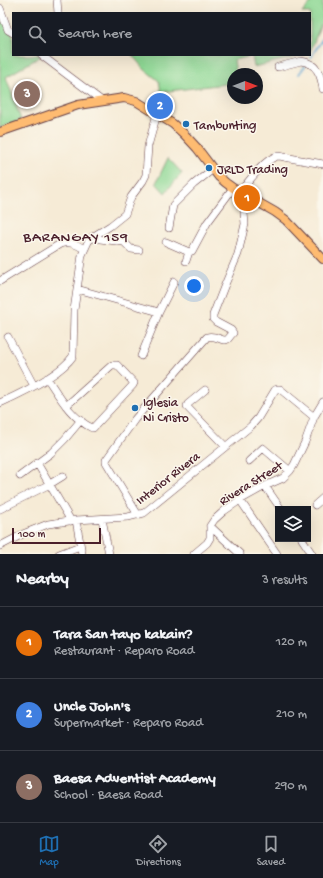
<!DOCTYPE html>
<html lang="en">
<head>
<meta charset="utf-8">
<style>
	:root { --surface:#171b24; --page:#20242c; --text:#f1f3f6; --muted:#9ea1a6; --line:#363941; --accent:#1f6fb2 }
	body { margin:0; font-family:"Gochi Hand",sans-serif; background:var(--page); color:var(--text) }
	.controls { position:absolute; right:12px; bottom:12px; display:grid; overflow:hidden; border-radius:0px; box-shadow:0 4px 16px #0002 }
	.controls button { width:36px; height:36px; display:grid; place-items:center; padding:0; border:0; border-bottom:1px solid var(--line); background:var(--surface); color:var(--text); font:20px sans-serif }
	.compass { position:absolute; left:227px; top:68px; width:36px; height:36px; border-radius:50%; background:var(--surface); box-shadow:0 4px 16px #0002; rotate:90deg }
	.scale { position:absolute; left:12px; bottom:10px; width:89px; box-sizing:border-box; padding-left:4px; border:2px solid #4a1f2b; border-top:0; font-size:11px; line-height:14px; white-space:nowrap; color:#4a1f2b; -webkit-text-stroke:3px #fbf7ec; paint-order:stroke }
	.you { position:absolute; left:194px; top:286px; width:14px; height:14px; margin:-10px; border:3px solid #fff; border-radius:50%; background:#1a73e8; box-shadow:0 0 0 6px #1a73e833 }
	.badge { display:grid; place-items:center; width:26px; height:26px; border-radius:50%; background:var(--accent); color:#fff; font-size:13px; font-weight:700 }
	.pin { position:absolute; translate:-50% -50%; border:2px solid #fff; box-shadow:0 1px 4px #0006 }
	.list { margin:0; padding:0; list-style:none }
	h2 { display:flex; justify-content:space-between; align-items:center; height:52px; margin:0; padding:0 16px; font-size:17px }
	h2 small { font-size:13px; font-weight:400; color:var(--muted) }
	.list li { display:grid; grid-template-columns:26px 1fr auto; gap:12px; align-items:center; box-sizing:border-box; height:72px; padding:0 16px; border-top:1px solid var(--line) }
	.list b { display:block; font-size:15px; white-space:nowrap }
	.list p { margin:0; font-size:13px; white-space:nowrap; color:var(--muted) }
	.list em { font-size:13px; font-style:normal; color:var(--muted) }
	.icon { flex:none; width:22px; height:22px; fill:none; stroke:currentColor; stroke-width:2; stroke-linecap:round; stroke-linejoin:round }
	.map { position:relative; flex:none; width:323px; height:554px; overflow:hidden }
	.search { position:absolute; background:var(--surface); box-shadow:0 4px 16px #0002; left:12px; right:12px; top:12px; height:44px; display:flex; align-items:center; gap:10px; box-sizing:border-box; padding:0 14px; border-radius:0px; color:var(--muted); font-size:15px }
	.sheet { height:268px; background:var(--surface) }
	nav { display:flex; justify-content:space-around; align-items:center; box-sizing:border-box; height:56px; border-top:1px solid var(--line); background:var(--surface); font-size:11px; color:var(--muted) }
	nav a { display:grid; justify-items:center; gap:2px }
	nav .on { color:var(--accent) }
	.map>svg:first-child { display:block }
	.green { fill:#8ed894; stroke:#6c7c60 }
	.lines { fill:none; stroke-linecap:round; stroke-linejoin:round }
	.stream { stroke:#5ba6d3; stroke-width:2 }
	.minor-casing { stroke:#643e45; stroke-width:8 }
	.major-casing { stroke:#643e45; stroke-width:10 }
	.minor { stroke:#fff; stroke-width:7 }
	.major { stroke:#febb71; stroke-width:8 }
	.poi-dot { fill:#1f6fb2; stroke:#fbf7ec; stroke-width:1.5 }
	.labels { text-anchor:middle; stroke-width:3; stroke-linejoin:round; paint-order:stroke }
	.poi-label { font-size:13px; fill:#4a1f2b; stroke:#fbf7ec; text-anchor:start }
	.street-label { font-size:13px; fill:#4a1f2b; stroke:#fbf7ec }
	.quarter-label { font-size:15px; letter-spacing:1px; fill:#4a1f2b; stroke:#fbf7ec }
</style>
</head>
<body>
<div class="map">
<svg width="323" height="554" viewBox="0 0 323 554">
	<rect width="100%" height="100%" fill="#fbf7ec"/>
	<filter id="ink" filterUnits="userSpaceOnUse"><feTurbulence type="fractalNoise" baseFrequency=".025" numOctaves="2"/><feDisplacementMap in="SourceGraphic" scale="8" xChannelSelector="R" yChannelSelector="G"/><feConvolveMatrix kernelMatrix="1 2 1 2 8 2 1 2 1" color-interpolation-filters="sRGB"/></filter>
	<filter id="wash" filterUnits="userSpaceOnUse"><feTurbulence type="fractalNoise" baseFrequency=".012" numOctaves="4" result="noise"/><feDisplacementMap in="SourceGraphic" scale="16" xChannelSelector="R" yChannelSelector="G"/><feGaussianBlur stdDeviation="0.9" result="paint"/><feColorMatrix in="noise" values="0 0 0 0 0 0 0 0 0 0 0 0 0 0 0 0 0 1.4 0 .05"/><feComposite in="paint" operator="in"/></filter>
	<g filter="url(#wash)">
		<rect width="100%" height="100%" fill="#f6ebd6"/>
		<path class="green" d="M 313,0 L 323,0 L 323,21 L 320,26 L 310,52 L 310,13 L 302,13 Z
			M 0,16 L 13,35 L 13,55 L 39,55 L 41,56 L 6,77 L 21,120 L 0,128 Z
			M 132,55 L 302,55 L 254,67 L 252,56 L 234,60 L 236,74 L 233,74 L 233,83 L 161,92 L 159,81 L 144,69 Z
			M 168,158 L 182,173 L 165,193 L 156,183 Z"/>
		<g class="lines">
			<path class="stream" d="M 311,57 L 323,38
				M 299,74 L 305,66"/>
		</g>
	</g>
	<g filter="url(#ink)">
		<g class="lines">
			<defs>
				<path id="minor" d="M 57,0 L 58,13
					M 0,8 L 8,30 L 13,33
					M 41,55 L 102,101
					M 278,67 L 301,61 C 317,63 321,75 323,89
					M 240,192 C 248,182 265,159 277,156 C 279,156 281,156 284,157 L 323,164
					M 169,228 L 173,205 L 194,184 L 213,169
					M 92,238 L 124,242 L 131,249 L 139,250
					M 166,242 L 189,252 L 192,251 L 207,223 L 233,188
					M 186,261 L 189,252
					M 0,281 L 60,244 C 70,241 76,244 84,249
					M 77,289 L 159,312
					M 8,337 L 34,386
					M 141,356 L 159,312 L 174,282
					M 47,378 C 59,396 71,418 92,428 L 93,428 L 133,385 L 134,383 L 117,365 L 112,365 L 66,406
					M 205,390 L 188,404 L 187,406 L 188,408 L 225,446
					M 0,403 C 20,394 61,374 73,356 L 74,310 L 82,255 L 88,242 L 91,238 L 110,226 L 125,214 L 131,197 L 143,181 L 146,175 L 148,146 L 157,114
					M 249,461 L 263,448 L 290,471
					M 37,463 L 71,521
					M 20,476 L 51,453 L 65,439 L 81,420
					M 265,486 L 281,509
					M 240,500 L 277,554
					M 315,505 L 323,498
					M 0,509 L 50,484 L 63,476
					M 138,515 L 106,462 L 106,460 L 135,419 L 207,337 C 216,334 223,343 228,339 C 228,339 232,334 233,333 L 231,330 L 216,322 L 213,319 L 213,315 L 224,287 L 238,254 L 245,224 L 244,213 L 251,199
					M 102,519 L 109,554
					M 76,520 L 82,554
					M 210,526 L 240,554
					M 302,539 L 312,554
					M 0,546 L 23,534 L 48,524 L 76,520 L 128,517 L 144,513 L 251,426 L 258,418 L 275,390 L 277,389 L 280,389 L 314,417
					M 59,554 L 80,546
					M 194,554 L 207,543 L 210,538 L 210,526 L 214,520 L 224,511 L 240,500 L 265,486 L 283,478 L 290,471 L 294,465 L 305,442 L 314,417 L 323,402"/>
				<path id="major" d="M 0,132 L 78,105 L 124,98 L 136,101 L 173,124 L 184,134 L 197,148 L 219,177 L 226,183 L 233,188 L 275,212 L 286,220 L 323,259"/>
			</defs>
			<use href="#minor" class="minor-casing"/>
			<use href="#major" class="major-casing"/>
			<use href="#minor" class="minor"/>
			<use href="#major" class="major"/>
		</g>
	</g>
	<g class="poi-dot">
		<circle cx="186" cy="124" r="4"/>
		<circle cx="209" cy="168" r="4"/>
		<circle cx="135" cy="408" r="4"/>
	</g>
	<g class="labels">
		<g class="poi-label">
			<text x="194" y="129">Tambunting</text>
			<text x="217" y="173">JRLD Trading</text>
			<text x="143" y="406">Iglesia<tspan x="143" dy="15">Ni Cristo</tspan></text>
		</g>
		<g class="street-label">
			<text transform="translate(167 477) rotate(-38)" y="5">Interior Rivera</text>
			<text transform="translate(250 482) rotate(-32)" y="5">Rivera Street</text>
		</g>
		<g class="quarter-label">
			<text x="76" y="241">BARANGAY 159</text>
		</g>
	</g>
</svg>
<div class="controls">
<button><svg class="icon" aria-label="layers" viewBox="0 0 24 24"><path d="M12 4l9 5-9 5-9-5zM3 14l9 5 9-5"/></svg></button>
</div>
<svg class="compass" viewBox="-18 -18 36 36"><path d="M0-13l5 13h-10z" fill="#e53935"/><path d="M0 13l5-13h-10z" fill="#9ea1a6"/></svg>
<div class="scale">100 m</div>
<div class="you"></div>
<div class="pin badge" style="left:247px;top:198px;background:#e8710a">1</div>
<div class="pin badge" style="left:160px;top:106px;background:#3f7fe0">2</div>
<div class="pin badge" style="left:27px;top:94px;background:#8d6e63">3</div>
<div class="search"><svg class="icon" aria-label="search" viewBox="0 0 24 24"><circle cx="10" cy="10" r="6"/><path d="M15 15l6 6"/></svg>Search here</div>
</div>
<section class="sheet">
<h2>Nearby<small>3 results</small></h2>
<ul class="list">
<li><span class="badge" style="background:#e8710a">1</span><div><b>Tara San tayo kakain?</b><p>Restaurant · Reparo Road</p></div><em>120 m</em></li>
<li><span class="badge" style="background:#3f7fe0">2</span><div><b>Uncle John's</b><p>Supermarket · Reparo Road</p></div><em>210 m</em></li>
<li><span class="badge" style="background:#8d6e63">3</span><div><b>Baesa Adventist Academy</b><p>School · Baesa Road</p></div><em>290 m</em></li>
</ul>
</section>
<nav>
<a class="on"><svg class="icon" aria-label="map" viewBox="0 0 24 24"><path d="M3 6l6-2 6 2 6-2v14l-6 2-6-2-6 2zM9 4v14M15 6v14"/></svg>Map</a>
<a><svg class="icon" aria-label="directions" viewBox="0 0 24 24"><path d="M12 3l9 9-9 9-9-9zM9 14v-3h6M13 9l2 2-2 2"/></svg>Directions</a>
<a><svg class="icon" aria-label="saved" viewBox="0 0 24 24"><path d="M7 4h10v16l-5-4-5 4z"/></svg>Saved</a>
</nav>
</body>
</html>
